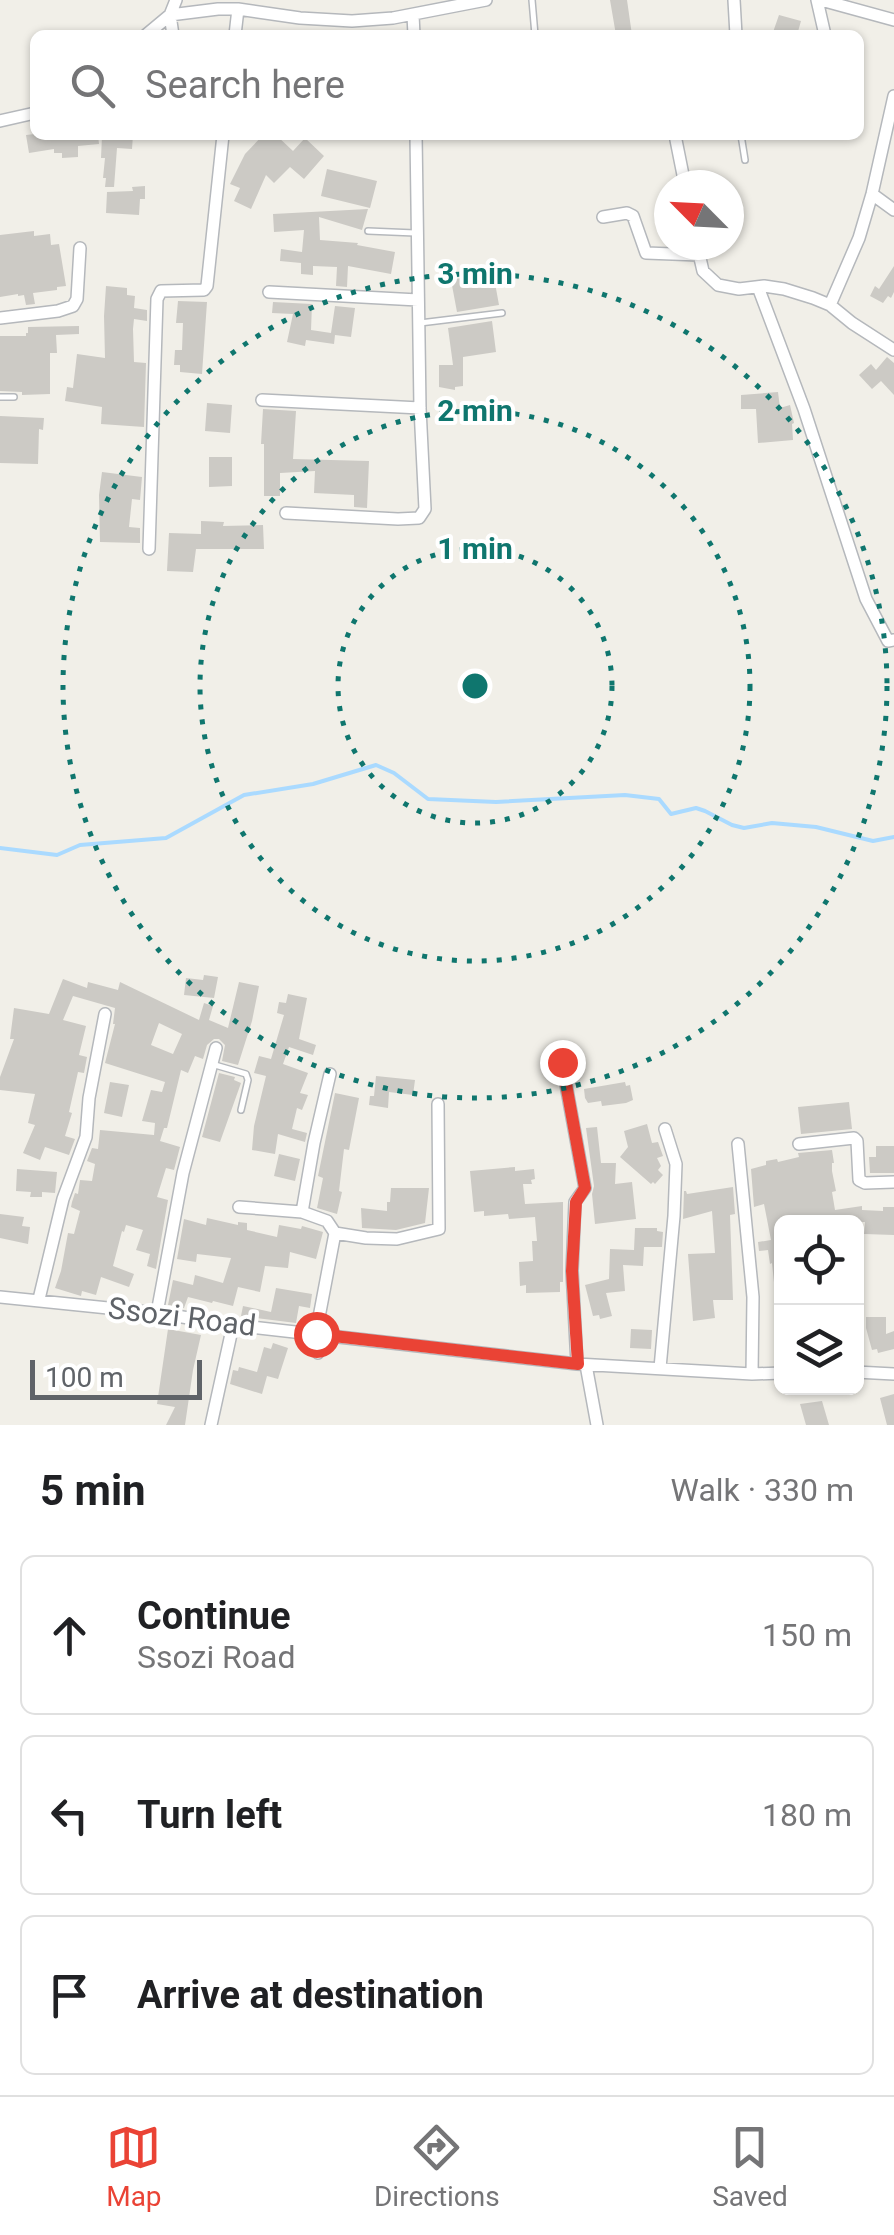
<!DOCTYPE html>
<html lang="en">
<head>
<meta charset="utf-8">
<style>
	:root { --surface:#fff; --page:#f6f6f6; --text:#202124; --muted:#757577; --line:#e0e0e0; --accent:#ea4335 }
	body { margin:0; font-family:Roboto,sans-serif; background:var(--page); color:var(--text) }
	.controls { position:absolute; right:30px; bottom:30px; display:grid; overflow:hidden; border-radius:15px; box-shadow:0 2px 8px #0004 }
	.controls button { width:90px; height:90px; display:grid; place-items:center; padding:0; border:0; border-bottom:2px solid var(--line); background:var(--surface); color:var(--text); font:50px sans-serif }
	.compass { position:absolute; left:654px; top:170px; width:90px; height:90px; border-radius:50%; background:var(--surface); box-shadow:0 2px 8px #0004; rotate:294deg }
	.scale { position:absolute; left:30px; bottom:25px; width:172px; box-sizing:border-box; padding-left:10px; border:5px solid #5f6368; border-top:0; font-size:28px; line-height:35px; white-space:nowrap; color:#5f6368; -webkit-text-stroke:8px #fff; paint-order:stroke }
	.stop { position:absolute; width:30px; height:30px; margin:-22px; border:8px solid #ea4335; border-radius:50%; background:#fff }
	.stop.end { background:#ea4335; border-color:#fff; box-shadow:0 2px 10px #0008 }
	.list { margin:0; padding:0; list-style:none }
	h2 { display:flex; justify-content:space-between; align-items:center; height:130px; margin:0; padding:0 40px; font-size:42px }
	h2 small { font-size:32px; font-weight:400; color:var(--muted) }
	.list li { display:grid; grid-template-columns:65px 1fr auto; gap:30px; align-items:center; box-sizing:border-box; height:160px; margin:0 20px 20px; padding:0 20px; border:2px solid var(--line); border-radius:15px }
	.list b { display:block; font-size:38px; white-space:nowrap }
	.list p { margin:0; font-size:32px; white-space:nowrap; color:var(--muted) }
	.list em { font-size:32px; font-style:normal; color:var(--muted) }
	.icon { flex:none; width:55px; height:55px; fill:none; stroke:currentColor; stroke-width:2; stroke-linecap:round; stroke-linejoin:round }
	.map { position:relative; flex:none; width:894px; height:1425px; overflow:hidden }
	.search { position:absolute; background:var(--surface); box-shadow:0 2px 8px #0004; left:30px; right:30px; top:30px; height:110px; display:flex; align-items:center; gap:25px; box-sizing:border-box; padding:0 35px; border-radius:15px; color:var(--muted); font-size:38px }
	.sheet { height:670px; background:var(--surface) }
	nav { display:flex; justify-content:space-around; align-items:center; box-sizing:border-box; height:140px; border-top:2px solid var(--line); background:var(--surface); font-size:28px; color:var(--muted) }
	nav a { display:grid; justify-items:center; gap:5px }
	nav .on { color:var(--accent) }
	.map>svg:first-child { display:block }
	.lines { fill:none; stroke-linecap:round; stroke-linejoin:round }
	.stream { stroke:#aadaff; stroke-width:4 }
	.building { fill:#cccac5; fill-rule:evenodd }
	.lane-casing { stroke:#b5b8bc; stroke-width:8 }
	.street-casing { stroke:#b5b8bc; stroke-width:14 }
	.lane { stroke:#fff; stroke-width:5 }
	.street { stroke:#fff; stroke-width:11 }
	.route { stroke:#ea4335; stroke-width:12 }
	.ring { fill:none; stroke:#0f766e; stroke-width:5; stroke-dasharray:5 10 }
	.labels { text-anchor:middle; stroke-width:8; stroke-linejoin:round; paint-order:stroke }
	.street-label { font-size:30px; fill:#5f6368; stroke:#fff }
	.centre { fill:#0f766e; stroke:#fff; stroke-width:5 }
	.ring-label { font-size:30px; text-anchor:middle; font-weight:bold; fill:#0f766e; stroke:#fff; stroke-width:8; stroke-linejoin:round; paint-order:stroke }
</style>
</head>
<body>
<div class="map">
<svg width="894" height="1425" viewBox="0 0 894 1425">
	<rect width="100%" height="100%" fill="#f1efe8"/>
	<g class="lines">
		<path class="stream" d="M 0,848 L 57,855 L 80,845 L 166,838 L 244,795 L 313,784 L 376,765 L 394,773 L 428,799 L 496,802 L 625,795 L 659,799 L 671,814 L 696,808 L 705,811 L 732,825 L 744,828 L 772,823 L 816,827 L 873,841 L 894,837"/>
	</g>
	<path class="building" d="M 610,0 L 627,0 L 632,35 L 616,35 Z
		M 779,15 L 801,21 L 797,35 L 772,35 Z
		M 35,134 L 77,135 L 77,137 L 98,135 L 99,144 L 78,146 L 78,157 L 62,158 L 62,153 L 54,153 L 54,149 L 29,153 L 26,135 Z
		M 133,135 L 132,149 L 117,148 L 114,187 L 105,187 L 106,178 L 103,178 L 105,158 L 101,158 L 102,136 Z
		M 263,135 L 276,135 L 293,151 L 305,138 L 324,156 L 304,179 L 290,167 L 274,183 L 266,175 L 251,209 L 234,201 L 240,188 L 230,184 L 245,154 Z
		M 327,169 L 377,181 L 370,208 L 321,196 Z
		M 145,186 L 145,199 L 140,199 L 139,215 L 106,213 L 107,192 L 133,191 L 132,187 Z
		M 368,209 L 362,230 L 319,217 L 320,240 L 358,243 L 357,245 L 395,252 L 391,274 L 348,266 L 347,287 L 336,286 L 337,267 L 313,266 L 313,275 L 301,274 L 301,263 L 280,261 L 281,249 L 302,252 L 304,230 L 274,232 L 273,214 Z
		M 34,231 L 34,236 L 50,234 L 51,245 L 59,244 L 66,286 L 57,287 L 57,290 L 33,293 L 35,304 L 26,305 L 24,295 L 18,296 L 18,294 L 0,297 L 0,235 Z
		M 894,266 L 894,292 L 891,298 L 888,296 L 883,303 L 870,296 L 875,286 L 879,289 Z
		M 493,272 L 499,305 L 457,312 L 451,280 Z
		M 106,286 L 127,288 L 127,295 L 135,296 L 134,308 L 147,310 L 147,321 L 134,319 L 133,329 L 134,362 L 146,363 L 144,427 L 101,424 L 102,407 L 65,401 L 67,387 L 73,388 L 77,354 L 105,358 L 104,316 Z
		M 178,301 L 207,302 L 202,374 L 180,372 L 180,365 L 174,365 L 175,350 L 182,350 L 183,323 L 176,323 Z
		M 273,302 L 312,304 L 311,330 L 331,333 L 335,306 L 355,308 L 351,337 L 335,335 L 334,344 L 306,340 L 305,346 L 287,342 L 293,314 L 272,313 Z
		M 492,321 L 496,352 L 463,357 L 463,386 L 455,387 L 455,390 L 439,387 L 439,365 L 453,365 L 448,328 Z
		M 79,326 L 79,334 L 56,335 L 57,353 L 50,353 L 50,394 L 22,395 L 22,392 L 0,391 L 0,336 L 26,336 L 26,333 L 28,333 L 28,327 Z
		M 887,357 L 894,363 L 894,395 L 881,381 L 872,389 L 859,375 L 871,364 L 876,370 Z
		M 778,392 L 780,408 L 790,405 L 794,423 L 792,424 L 793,440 L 758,443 L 756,409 L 741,409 L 741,395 Z
		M 207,403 L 232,405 L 230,433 L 205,431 Z
		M 263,409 L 296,411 L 293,459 L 369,461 L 367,508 L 354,507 L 354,495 L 314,493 L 315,471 L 280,473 L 280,496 L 264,496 L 264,444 L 261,444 Z
		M 0,416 L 44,418 L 43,430 L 39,429 L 38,464 L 0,463 Z
		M 209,457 L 232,457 L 232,486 L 209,487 Z
		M 102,472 L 142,477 L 140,500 L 132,499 L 129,527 L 140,528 L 140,543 L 100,542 L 99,495 Z
		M 201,521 L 224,522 L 223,526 L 263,525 L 264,549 L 196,549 L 193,572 L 167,571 L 169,533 L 201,534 Z
		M 204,975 L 218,977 L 214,998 L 184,995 L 186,978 L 203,980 Z
		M 63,979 L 87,988 L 88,982 L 118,990 L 120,982 L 199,1020 L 204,1003 L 213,1006 L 209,1020 L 228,1028 L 239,982 L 259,986 L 252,1021 L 238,1065 L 222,1061 L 225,1045 L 219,1039 L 214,1039 L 207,1045 L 203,1059 L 195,1056 L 188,1073 L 181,1070 L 167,1128 L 164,1128 L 160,1141 L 180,1147 L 174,1170 L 166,1168 L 157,1197 L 168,1200 L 156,1269 L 147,1266 L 150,1254 L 136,1250 L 143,1230 L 126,1225 L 124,1232 L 122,1231 L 113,1266 L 134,1274 L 129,1287 L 101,1277 L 96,1295 L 82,1291 L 81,1296 L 55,1288 L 61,1271 L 68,1233 L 74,1234 L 80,1211 L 71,1207 L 72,1202 L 75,1193 L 78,1194 L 80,1180 L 92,1181 L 95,1164 L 87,1161 L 92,1148 L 98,1149 L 100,1130 L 154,1135 L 155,1123 L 142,1121 L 151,1090 L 162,1092 L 165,1082 L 105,1063 L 115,1024 L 113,1024 L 115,1008 L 73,996 L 63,1020 L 86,1026 L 79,1055 L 87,1057 L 84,1073 L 78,1072 L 69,1112 L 72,1113 L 65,1136 L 75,1139 L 69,1155 L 45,1147 L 40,1160 L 23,1153 L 35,1125 L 28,1123 L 35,1094 L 0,1090 L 0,1077 L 14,1039 L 10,1039 L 14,1008 L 49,1014 ZM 159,1023 L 182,1034 L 173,1054 L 151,1045 Z
		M 288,994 L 307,998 L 299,1039 L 316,1045 L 313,1055 L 289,1047 L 283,1064 L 308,1073 L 300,1093 L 308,1095 L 302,1110 L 297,1108 L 292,1129 L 307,1133 L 305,1142 L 278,1134 L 275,1154 L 252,1150 L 254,1126 L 266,1076 L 254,1073 L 259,1056 L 271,1059 L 284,1015 L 277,1013 L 279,1002 L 286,1003 Z
		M 219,1073 L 235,1077 L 234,1080 L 241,1083 L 220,1142 L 202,1137 Z
		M 376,1076 L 415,1080 L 413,1095 L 389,1092 L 388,1108 L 369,1105 L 370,1096 L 374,1096 Z
		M 110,1082 L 129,1085 L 122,1117 L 104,1113 Z
		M 625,1082 L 626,1086 L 630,1085 L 633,1100 L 626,1103 L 602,1106 L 601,1101 L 588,1103 L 585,1098 L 584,1089 Z
		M 335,1093 L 359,1098 L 349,1150 L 344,1149 L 339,1191 L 342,1192 L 337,1214 L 317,1208 L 323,1178 L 318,1176 Z
		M 849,1102 L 852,1129 L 801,1134 L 798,1107 Z
		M 647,1124 L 652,1143 L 658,1142 L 663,1156 L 657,1158 L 661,1166 L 658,1170 L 663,1175 L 655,1184 L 653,1182 L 651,1184 L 620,1157 L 628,1147 L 624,1131 Z
		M 597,1127 L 601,1163 L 616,1163 L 615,1184 L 632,1182 L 636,1219 L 595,1224 L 592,1194 L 594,1186 L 586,1128 Z
		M 876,1146 L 894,1146 L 894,1173 L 870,1173 L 869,1157 L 876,1157 Z
		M 832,1150 L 834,1163 L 832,1163 L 832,1171 L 836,1191 L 832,1192 L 835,1210 L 862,1206 L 862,1210 L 883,1211 L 883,1207 L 894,1207 L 894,1235 L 864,1234 L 865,1222 L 808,1222 L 808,1220 L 782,1222 L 782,1292 L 775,1292 L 772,1263 L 770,1264 L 768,1250 L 759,1251 L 758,1242 L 771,1240 L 764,1204 L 754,1207 L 751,1169 L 766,1165 L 766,1161 L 777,1159 L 778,1162 L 799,1157 L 798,1153 Z
		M 279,1154 L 300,1159 L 295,1181 L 274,1176 Z
		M 515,1167 L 515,1171 L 534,1169 L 535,1179 L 531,1180 L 532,1184 L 523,1184 L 525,1204 L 563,1202 L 563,1282 L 560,1282 L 560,1292 L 526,1293 L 526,1285 L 520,1286 L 519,1262 L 533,1261 L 532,1241 L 537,1241 L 535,1217 L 509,1219 L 508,1214 L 484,1216 L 484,1211 L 474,1212 L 470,1171 Z
		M 17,1169 L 57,1172 L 55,1193 L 42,1192 L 42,1197 L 30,1197 L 31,1192 L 16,1191 Z
		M 733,1187 L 735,1214 L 730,1215 L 733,1300 L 713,1300 L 715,1318 L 693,1321 L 688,1254 L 715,1253 L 712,1211 L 683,1219 L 684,1191 L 686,1191 L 687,1194 Z
		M 391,1188 L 429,1188 L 425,1223 L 396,1230 L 362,1228 L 361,1208 L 387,1211 L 387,1202 L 390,1202 Z
		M 0,1214 L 24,1217 L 22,1226 L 30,1227 L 28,1244 L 0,1238 Z
		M 207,1218 L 238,1225 L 238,1222 L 247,1223 L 247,1230 L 277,1237 L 279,1225 L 301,1229 L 302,1226 L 323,1232 L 316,1259 L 290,1252 L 288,1268 L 265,1266 L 260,1292 L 238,1287 L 233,1306 L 213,1301 L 212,1303 L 188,1297 L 184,1308 L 168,1305 L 173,1280 L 193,1285 L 195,1275 L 223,1283 L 231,1258 L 197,1254 L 196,1262 L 177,1259 L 184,1219 L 206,1225 Z
		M 635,1228 L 657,1228 L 657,1231 L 663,1232 L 662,1247 L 644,1247 L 643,1266 L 623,1265 L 625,1291 L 606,1293 L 612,1316 L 600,1319 L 599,1315 L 593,1316 L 585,1285 L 609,1279 L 610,1249 L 634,1250 Z
		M 276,1288 L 312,1294 L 310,1308 L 299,1306 L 296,1323 L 241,1316 L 243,1306 L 271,1312 Z
		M 866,1317 L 886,1317 L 886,1334 L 894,1331 L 894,1349 L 878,1353 L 877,1349 L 872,1350 L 866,1328 Z
		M 168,1329 L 201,1335 L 193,1370 L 185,1425 L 166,1425 L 175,1407 L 157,1404 Z
		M 631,1329 L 652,1330 L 651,1349 L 630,1348 Z
		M 273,1343 L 288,1348 L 278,1379 L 267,1376 L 262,1394 L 230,1384 L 233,1370 L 238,1371 L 239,1367 L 257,1372 L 264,1347 L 271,1349 Z
		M 894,1394 L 894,1425 L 887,1425 L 880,1398 Z
		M 822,1401 L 829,1425 L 806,1425 L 800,1404 Z"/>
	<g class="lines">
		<defs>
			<path id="lane" d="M 532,0 L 535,35
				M 741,135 L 745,160
				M 368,231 L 415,233
				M 420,323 L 502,313
				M 0,397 L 14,397
				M 215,1065 L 246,1074 L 248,1080 L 241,1110"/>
			<path id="street" d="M 734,0 L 736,35
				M 817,0 L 825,35
				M 821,0 L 894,20
				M 413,15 L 414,35
				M 146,35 L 170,15 L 218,9 L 238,9 L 300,18 L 352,21 L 393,18 L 486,0
				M 173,35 L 170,15 L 176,0
				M 235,35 L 238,9
				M 0,121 L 35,113
				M 675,135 L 685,185
				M 872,194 L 894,210
				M 603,217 L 627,213 L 633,216 L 646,253 L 699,255
				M 697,245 L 703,271 L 718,285 L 739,289 L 764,286 L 784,289 L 813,298 L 830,305 L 852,323 L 894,350
				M 758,287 L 804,409 L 866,599 L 888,641 L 894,640
				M 269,292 L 418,300
				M 830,305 L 859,238 L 872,194 L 894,96
				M 0,318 L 58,311 L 73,306 L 77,299 L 80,248
				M 262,400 L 420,408
				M 286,513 L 398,519 L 419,518 L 425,509 L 420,408 L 416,135
				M 149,549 L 157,299 L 161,291 L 204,290 L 207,286 L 223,135
				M 562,1063 L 585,1188 L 575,1202 L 572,1271 L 577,1364
				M 738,1144 L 753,1297 L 752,1374
				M 799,1144 L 854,1138 L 857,1141 L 859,1180 L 865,1183 L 894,1182
				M 239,1207 L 302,1212
				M 335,1233 L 366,1238 L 397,1239 L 439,1229 L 438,1104
				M 0,1297 L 157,1313 L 233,1325 L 577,1364 L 752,1374 L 782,1373
				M 39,1299 L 63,1199 L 86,1137 L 89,1098 L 105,1014
				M 157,1313 L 183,1173 L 216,1048
				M 313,1333 L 319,1349 L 318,1353
				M 316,1333 L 335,1233 L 327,1221 L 302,1212 L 314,1143 L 330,1074
				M 586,1365 L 597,1425
				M 660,1368 L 674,1216 L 676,1164 L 665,1129
				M 856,1372 L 894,1374
				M 211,1425 L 233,1325"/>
		</defs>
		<use href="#lane" class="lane-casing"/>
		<use href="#street" class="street-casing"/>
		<use href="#lane" class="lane"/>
		<use href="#street" class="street"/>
	</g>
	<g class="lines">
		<path class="route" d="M 316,1334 L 578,1364 L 572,1271 L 576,1202 L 585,1188 L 562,1062"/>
	</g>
	<g class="ring">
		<circle cx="475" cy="686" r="137"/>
		<circle cx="475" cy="686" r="275"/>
		<circle cx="475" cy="686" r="412"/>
	</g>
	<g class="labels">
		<g class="street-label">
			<text transform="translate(182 1317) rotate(7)" y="10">Ssozi Road</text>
		</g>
	</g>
	<circle cx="475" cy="686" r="15" class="centre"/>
	<g class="ring-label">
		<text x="475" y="284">3 min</text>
		<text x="475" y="421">2 min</text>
		<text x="475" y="559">1 min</text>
	</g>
</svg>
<div class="controls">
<button><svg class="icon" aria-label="locate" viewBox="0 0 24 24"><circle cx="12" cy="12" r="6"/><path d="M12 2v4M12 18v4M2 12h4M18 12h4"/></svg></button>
<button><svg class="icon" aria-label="layers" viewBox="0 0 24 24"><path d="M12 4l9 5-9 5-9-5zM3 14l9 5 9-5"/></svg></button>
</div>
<svg class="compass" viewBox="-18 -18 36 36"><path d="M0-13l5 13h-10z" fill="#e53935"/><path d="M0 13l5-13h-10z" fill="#757577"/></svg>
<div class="scale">100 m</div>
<div class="stop" style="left:316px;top:1334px"></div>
<div class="stop end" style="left:562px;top:1062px"></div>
<div class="search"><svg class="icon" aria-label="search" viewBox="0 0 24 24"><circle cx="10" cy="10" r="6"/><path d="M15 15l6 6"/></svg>Search here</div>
</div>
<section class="sheet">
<h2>5 min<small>Walk · 330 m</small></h2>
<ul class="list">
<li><svg class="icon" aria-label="ahead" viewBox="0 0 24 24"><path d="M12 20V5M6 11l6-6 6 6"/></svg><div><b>Continue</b><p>Ssozi Road</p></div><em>150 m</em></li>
<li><svg class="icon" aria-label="left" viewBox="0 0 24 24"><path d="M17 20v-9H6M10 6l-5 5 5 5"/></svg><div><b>Turn left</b></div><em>180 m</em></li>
<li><svg class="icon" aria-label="arrive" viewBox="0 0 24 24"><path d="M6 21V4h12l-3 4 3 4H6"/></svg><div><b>Arrive at destination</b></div></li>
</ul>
</section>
<nav>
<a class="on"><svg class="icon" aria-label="map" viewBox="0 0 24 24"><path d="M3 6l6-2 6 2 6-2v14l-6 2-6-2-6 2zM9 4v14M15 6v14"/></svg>Map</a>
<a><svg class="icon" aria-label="directions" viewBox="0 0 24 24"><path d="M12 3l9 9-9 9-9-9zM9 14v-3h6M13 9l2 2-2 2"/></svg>Directions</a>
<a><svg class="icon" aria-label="saved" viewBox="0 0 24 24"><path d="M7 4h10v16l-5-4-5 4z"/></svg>Saved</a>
</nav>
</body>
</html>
